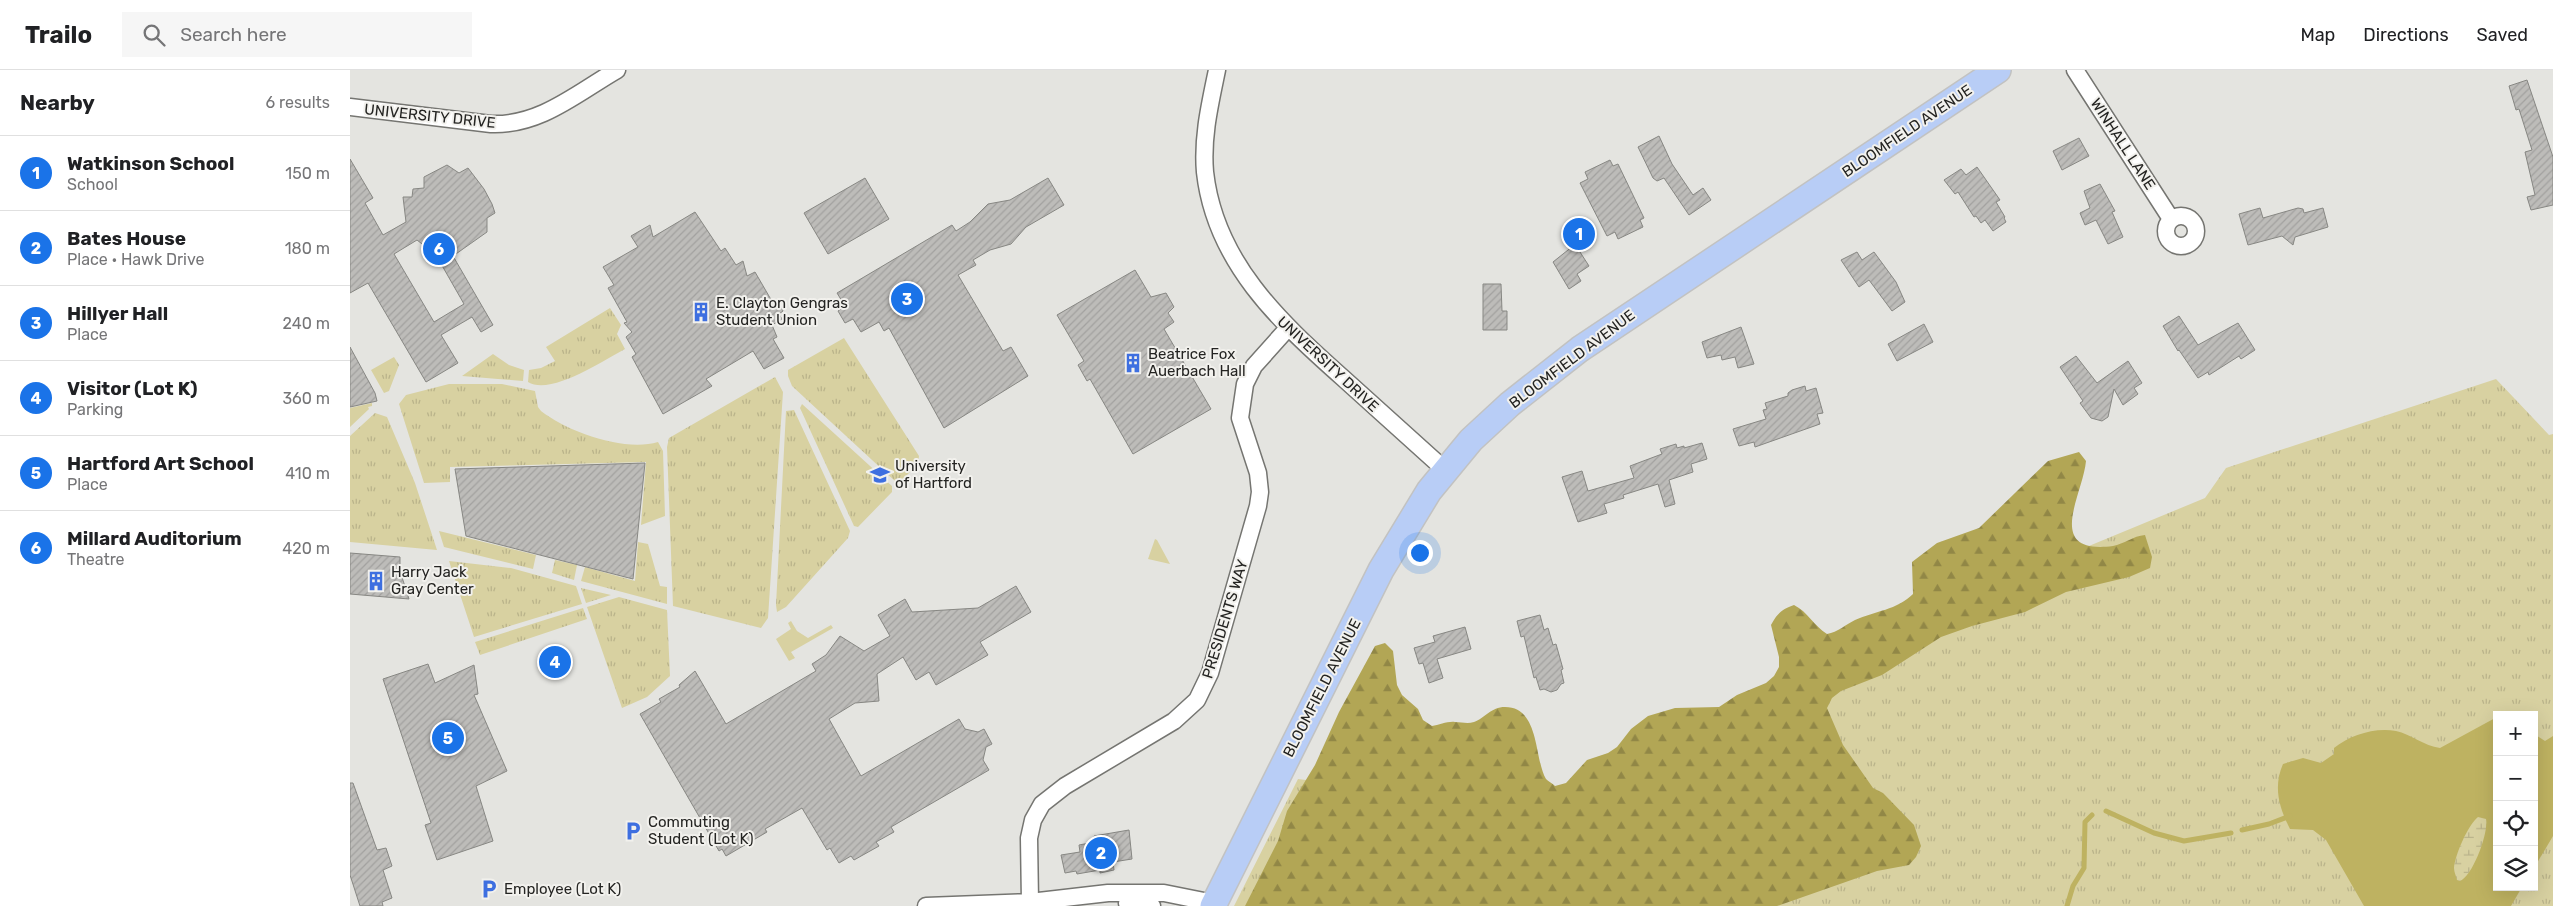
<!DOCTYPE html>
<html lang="en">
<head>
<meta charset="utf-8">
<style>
	:root { --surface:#fff; --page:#f6f6f6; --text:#202124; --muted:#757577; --line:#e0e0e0; --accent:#1a73e8 }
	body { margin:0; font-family:Rubik,sans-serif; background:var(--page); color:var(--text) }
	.controls { position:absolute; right:15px; bottom:15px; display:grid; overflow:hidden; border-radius:0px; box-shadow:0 5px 20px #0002 }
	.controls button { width:45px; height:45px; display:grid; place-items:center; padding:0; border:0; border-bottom:1px solid var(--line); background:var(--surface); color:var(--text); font:25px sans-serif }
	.you { position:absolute; left:1069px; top:482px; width:18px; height:18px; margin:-12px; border:4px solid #fff; border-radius:50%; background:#1a73e8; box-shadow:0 0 0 8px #1a73e833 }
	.badge { display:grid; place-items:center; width:32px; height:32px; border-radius:50%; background:var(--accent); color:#fff; font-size:16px; font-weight:700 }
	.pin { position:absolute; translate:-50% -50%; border:2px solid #fff; box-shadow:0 1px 5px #0006 }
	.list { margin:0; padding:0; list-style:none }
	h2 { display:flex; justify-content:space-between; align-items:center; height:65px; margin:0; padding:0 20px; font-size:21px }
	h2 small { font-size:16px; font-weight:400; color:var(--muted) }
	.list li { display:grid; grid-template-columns:32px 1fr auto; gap:15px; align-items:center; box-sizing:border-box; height:75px; padding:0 20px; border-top:1px solid var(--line) }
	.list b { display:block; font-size:19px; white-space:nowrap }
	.list p { margin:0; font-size:16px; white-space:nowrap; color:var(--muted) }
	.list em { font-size:16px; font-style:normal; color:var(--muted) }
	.icon { flex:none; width:28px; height:28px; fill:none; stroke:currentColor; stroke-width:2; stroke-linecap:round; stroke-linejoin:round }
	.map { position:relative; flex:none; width:2203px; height:836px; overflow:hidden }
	header { display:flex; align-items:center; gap:30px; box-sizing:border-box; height:70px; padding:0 25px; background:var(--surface); border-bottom:1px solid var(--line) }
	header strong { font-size:24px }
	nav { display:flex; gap:28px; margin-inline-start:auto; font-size:18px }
	.search { width:350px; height:45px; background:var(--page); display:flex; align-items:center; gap:12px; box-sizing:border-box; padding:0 18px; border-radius:0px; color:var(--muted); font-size:19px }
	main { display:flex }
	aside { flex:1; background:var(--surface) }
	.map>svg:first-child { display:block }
	.grass { fill:url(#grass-tufts); fill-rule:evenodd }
	.forest { fill:url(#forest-firs) }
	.wetland { fill:url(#wetland-marsh) }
	.garden { fill:#d8d1a1 }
	.water { fill:#beb261; fill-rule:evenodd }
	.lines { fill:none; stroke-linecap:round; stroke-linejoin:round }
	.stream { stroke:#beb261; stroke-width:5 }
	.building { fill:url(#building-hatch); stroke:#878783; fill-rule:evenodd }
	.street-casing { stroke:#757571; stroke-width:19 }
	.primary-casing { stroke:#c2c2c1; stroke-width:28 }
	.street { stroke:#fff; stroke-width:16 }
	.primary { stroke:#b8cdf6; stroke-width:25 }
	.labels { text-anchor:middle; stroke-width:4; stroke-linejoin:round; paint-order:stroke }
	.street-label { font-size:15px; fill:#242422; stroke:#f2f1ed }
	.poi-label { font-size:15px; fill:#242422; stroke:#f2f1ed; text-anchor:start }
</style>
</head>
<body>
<header>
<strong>Trailo</strong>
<div class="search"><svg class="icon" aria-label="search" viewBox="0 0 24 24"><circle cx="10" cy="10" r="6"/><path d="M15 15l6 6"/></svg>Search here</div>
<nav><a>Map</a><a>Directions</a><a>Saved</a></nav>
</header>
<main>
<aside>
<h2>Nearby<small>6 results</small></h2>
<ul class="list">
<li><span class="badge">1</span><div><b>Watkinson School</b><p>School</p></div><em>150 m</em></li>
<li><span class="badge">2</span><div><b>Bates House</b><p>Place · Hawk Drive</p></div><em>180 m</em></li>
<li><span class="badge">3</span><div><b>Hillyer Hall</b><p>Place</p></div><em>240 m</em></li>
<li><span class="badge">4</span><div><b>Visitor (Lot K)</b><p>Parking</p></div><em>360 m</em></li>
<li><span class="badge">5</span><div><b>Hartford Art School</b><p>Place</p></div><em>410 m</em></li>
<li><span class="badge">6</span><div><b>Millard Auditorium</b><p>Theatre</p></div><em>420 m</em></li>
</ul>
</aside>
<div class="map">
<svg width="2203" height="836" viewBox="0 0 2203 836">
	<defs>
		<pattern id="grass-tufts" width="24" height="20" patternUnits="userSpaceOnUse" patternTransform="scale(1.25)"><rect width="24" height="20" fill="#d8d1a1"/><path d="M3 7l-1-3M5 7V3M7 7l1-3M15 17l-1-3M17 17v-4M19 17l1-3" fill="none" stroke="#b9b38a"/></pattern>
		<pattern id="forest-firs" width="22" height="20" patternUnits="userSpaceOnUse" patternTransform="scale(1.25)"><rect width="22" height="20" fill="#b2a655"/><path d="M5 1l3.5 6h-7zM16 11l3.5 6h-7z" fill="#918746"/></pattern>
		<pattern id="wetland-marsh" width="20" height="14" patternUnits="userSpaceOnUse" patternTransform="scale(1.25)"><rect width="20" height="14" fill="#d8d1a1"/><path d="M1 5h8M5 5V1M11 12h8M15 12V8" fill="none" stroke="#b9b38a"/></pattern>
		<pattern id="building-hatch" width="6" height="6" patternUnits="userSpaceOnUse" patternTransform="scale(1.25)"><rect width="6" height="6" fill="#bdbcb9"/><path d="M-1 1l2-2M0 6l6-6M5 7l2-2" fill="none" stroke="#a2a19f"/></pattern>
	</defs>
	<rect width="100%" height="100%" fill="#e4e4e0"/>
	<path class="grass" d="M 260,238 L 271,255 L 267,264 L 275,279 C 254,290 201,326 178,312 L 179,300 L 191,298 L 205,291 L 196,277 Z
		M 494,268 L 569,386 L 568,394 L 551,411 L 545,411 L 535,402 L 442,316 L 438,306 L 438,300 Z
		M 143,284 L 159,295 L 174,300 L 173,311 L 112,306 Z
		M 44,287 L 49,295 L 39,321 L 34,323 L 21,300 Z
		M 425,307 L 433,322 L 418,548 L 411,558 L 323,536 L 317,377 L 319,368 Z
		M 2146,309 L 2199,365 L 2203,364 L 2203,836 L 884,836 L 948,709 L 1076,725 L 1172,728 L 1346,675 L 1676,502 L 1855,428 L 1876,398 ZM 2147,645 L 2184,645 L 2184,817 L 2147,817 Z
		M 99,314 L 152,314 L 185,321 L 188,337 L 191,341 C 218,362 274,382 308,372 L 313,381 L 315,446 L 291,455 L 296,392 L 100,397 L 100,412 L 74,413 L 49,334 L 56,325 Z
		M 22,333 L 22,336 L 18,337 L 19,339 L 0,357 L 0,338 Z
		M 452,334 L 542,416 L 542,422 L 508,457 L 504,456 L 450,338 Z
		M 444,340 L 500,461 L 498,468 L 436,537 L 427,542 L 426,535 L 436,341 Z
		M 25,343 L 37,347 L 65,413 L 87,480 L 0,472 L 0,366 Z
		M 89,461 L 186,485 L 183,499 L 94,477 Z
		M 288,472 L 298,474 L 310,516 L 317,517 L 317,534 L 231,511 L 235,497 L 285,511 Z
		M 205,490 L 227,495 L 224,510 L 202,503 Z
		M 99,491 L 161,498 L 226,516 L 232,534 L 124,567 Z
		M 231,518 L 261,525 L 236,533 Z
		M 269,527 L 317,540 L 320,606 L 297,627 L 272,638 L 237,537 Z
		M 233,538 L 237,549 L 130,585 L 125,572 Z"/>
	<path class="forest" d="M 1729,382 L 1736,391 C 1733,425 1693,485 1763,476 C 1774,474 1783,466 1795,465 L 1802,487 L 1800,498 L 1779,507 L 1716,522 L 1675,542 L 1622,556 L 1591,567 L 1532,605 L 1491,621 L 1482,628 L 1477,638 L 1493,675 L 1523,718 L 1533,723 L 1564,755 L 1571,776 L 1566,787 L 1559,795 L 1527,801 L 1427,836 L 895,836 L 928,771 L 937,741 L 965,695 L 989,642 L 1025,576 L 1035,573 L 1043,581 L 1047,615 L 1052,625 L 1068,639 L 1073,650 L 1082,656 C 1089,655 1098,651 1105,652 C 1112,652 1117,654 1124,652 C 1135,648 1141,637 1155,637 C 1190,637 1184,689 1196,709 C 1198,711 1203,714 1205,716 L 1216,713 L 1237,690 L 1258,683 L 1267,677 L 1281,659 L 1298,646 L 1325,638 L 1369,637 L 1387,625 L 1416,613 L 1424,606 L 1429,597 L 1429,587 L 1421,555 C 1427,544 1432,539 1444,535 C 1458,542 1464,556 1477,564 C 1488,562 1495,555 1505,550 C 1525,541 1547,540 1563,524 L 1562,492 L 1587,473 L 1629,458 L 1698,391 Z"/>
	<path class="wetland" d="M 2128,747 L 2136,749 C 2139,763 2123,806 2110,811 L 2107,810 C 2106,806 2104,802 2104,798 C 2105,786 2118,755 2128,747 Z"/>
	<path class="garden" d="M 805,469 L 807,470 L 820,494 L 798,489 Z
		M 441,551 L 447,561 L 458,568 L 481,555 L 483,558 L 441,582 L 445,588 L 439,591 L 426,569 L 441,559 L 438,553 Z"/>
	<path class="water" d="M 2147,647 L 2147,817 L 2172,817 L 2161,836 L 2014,836 L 1976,770 L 1963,760 L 1940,759 C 1929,737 1923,717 1933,694 L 1953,688 L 1971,693 L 1984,684 L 1984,678 C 2000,665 2025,657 2046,661 C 2061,664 2074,676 2090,678 ZM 2128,747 L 2136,749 C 2139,762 2123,806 2110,811 L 2107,810 C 2106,806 2104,802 2104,798 C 2105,785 2118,755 2128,747 Z
		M 2184,664 L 2195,671 L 2203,666 L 2203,766 L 2184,798 Z"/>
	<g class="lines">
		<path class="stream" d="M 1756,741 L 1804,763 L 1834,771 L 1881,763
			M 1892,760 L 1919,754 L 1940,746
			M 1717,836 L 1723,816 L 1734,798 L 1735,752 L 1742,745"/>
	</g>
	<path class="building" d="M 2177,10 L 2203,87 L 2203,135 L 2181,140 L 2177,127 L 2185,125 L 2175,82 L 2182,80 L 2169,39 L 2166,40 L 2159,16 Z
		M 1309,66 L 1322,94 L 1343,125 L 1353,118 L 1361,130 L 1339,145 L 1314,108 L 1307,111 L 1303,108 L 1288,77 Z
		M 1729,68 L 1739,86 L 1712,100 L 1703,81 Z
		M 0,89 L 23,128 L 15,133 L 33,165 L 56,152 L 53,127 L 62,127 L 63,119 L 74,118 L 74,107 L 97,95 L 109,103 L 118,98 L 134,119 L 142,134 L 145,143 L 137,148 L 137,162 L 103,186 L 143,255 L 131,262 L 122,247 L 91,265 L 108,293 L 76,312 L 18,213 L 0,223 ZM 67,170 L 86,185 L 114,234 L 84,252 L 44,184 Z
		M 1260,90 L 1263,96 L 1268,94 L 1294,148 L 1290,150 L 1293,157 L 1268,169 L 1265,162 L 1257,166 L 1230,113 L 1238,109 L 1235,102 Z
		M 1627,97 L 1650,130 L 1646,132 L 1655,147 L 1654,148 L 1656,152 L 1643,161 L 1635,150 L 1631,153 L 1626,146 L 1624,147 L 1608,122 L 1605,124 L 1594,110 L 1611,99 L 1616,105 Z
		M 515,108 L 539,149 L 478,184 L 454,143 Z
		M 698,108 L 714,135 L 676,157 L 661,174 L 640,180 L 623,190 L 626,195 L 608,205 L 653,281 L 661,277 L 678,306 L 594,358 L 539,258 L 534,261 L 529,252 L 511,262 L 503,249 L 495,253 L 488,241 L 495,236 L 487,223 L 602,155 L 606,161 L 620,152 L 638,134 L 660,130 Z
		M 1750,114 L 1765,141 L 1762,142 L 1773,167 L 1758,174 L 1746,150 L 1735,155 L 1730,143 L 1740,138 L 1734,121 Z
		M 1910,138 L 1913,148 L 1948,138 L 1953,139 L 1954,143 L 1973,138 L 1978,157 L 1945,167 L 1943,175 L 1932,166 L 1898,175 L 1889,144 Z
		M 345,142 L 371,181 L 375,178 L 386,195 L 393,191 L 397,206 L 405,202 L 423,233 L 428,230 L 433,241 L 429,244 L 432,249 L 422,255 L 427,267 L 423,269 L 434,288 L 414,299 L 403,281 L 356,309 L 362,316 L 313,344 L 282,287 L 286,284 L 276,267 L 282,262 L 274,253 L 277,252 L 258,218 L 264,215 L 253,197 L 288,177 L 281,166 L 300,155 L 303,167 Z
		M 1223,176 L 1230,182 L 1239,196 L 1227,204 L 1231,211 L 1219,219 L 1203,192 Z
		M 1507,182 L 1512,190 L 1524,182 L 1546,212 L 1555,232 L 1542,241 L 1519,210 L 1509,217 L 1491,190 Z
		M 785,200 L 801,227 L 816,223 L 824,237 L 818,243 L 824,252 L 814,259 L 861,339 L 783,384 L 740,309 L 737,311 L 728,295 L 734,291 L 707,245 Z
		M 1133,214 L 1151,214 L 1152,241 L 1157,241 L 1157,260 L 1133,260 Z
		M 1829,246 L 1848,275 L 1888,253 L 1905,280 L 1891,289 L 1889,286 L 1859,305 L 1858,302 L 1848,308 L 1829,280 L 1828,281 L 1813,256 Z
		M 1574,254 L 1583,272 L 1547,291 L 1538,274 Z
		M 1391,257 L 1404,294 L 1388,298 L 1385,287 L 1372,290 L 1371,285 L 1357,288 L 1352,272 Z
		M 0,277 L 25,323 L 27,331 L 0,337 Z
		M 1726,286 L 1747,313 L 1778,291 L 1792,313 L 1784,318 L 1788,324 L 1773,335 L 1764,319 L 1758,347 L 1752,351 L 1741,348 L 1730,333 L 1733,331 L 1710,297 Z
		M 1455,316 L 1456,321 L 1466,318 L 1473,343 L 1467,344 L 1470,354 L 1405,377 L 1404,372 L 1389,376 L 1383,359 L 1416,349 L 1413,340 L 1417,339 L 1415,333 L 1438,326 L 1438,323 L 1442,320 Z
		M 1352,373 L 1357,389 L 1341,394 L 1343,402 L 1319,410 L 1325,434 L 1315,437 L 1308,414 L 1273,425 L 1274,428 L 1254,434 L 1257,443 L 1228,452 L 1212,407 L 1232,401 L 1238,421 L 1284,408 L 1280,396 L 1312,384 L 1310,379 L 1326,374 L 1327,378 L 1334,376 L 1334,378 Z
		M 295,393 L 283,509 L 116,466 L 105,399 Z
		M 0,483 L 50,487 L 50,501 L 59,529 L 0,524 Z
		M 666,516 L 681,542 L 630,572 L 638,585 L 586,615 L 579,602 L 566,610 L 553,587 L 527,604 L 529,631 L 505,633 L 479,649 L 511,706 L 609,649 L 615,659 L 628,662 L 634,659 L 642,674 L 636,677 L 633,690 L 639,700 L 541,757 L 544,762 L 526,772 L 529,776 L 504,790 L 501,786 L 489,793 L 480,778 L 477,780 L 452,738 L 415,759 L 417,762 L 376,786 L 372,779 L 369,781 L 290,644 L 311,632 L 309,629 L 330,617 L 329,615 L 345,601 L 376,654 L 466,601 L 462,594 L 476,585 L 490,566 L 514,581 L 540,566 L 528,545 L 555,529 L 562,542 L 628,538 Z
		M 1190,545 L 1194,560 L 1198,558 L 1203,575 L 1206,574 L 1213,599 L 1211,600 L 1214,613 L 1211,614 L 1207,620 L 1201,622 L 1194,619 L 1190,620 L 1186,607 L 1184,608 L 1174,566 L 1171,567 L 1167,551 Z
		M 1115,557 L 1121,579 L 1087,589 L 1093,608 L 1079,613 L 1073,593 L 1069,594 L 1064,578 L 1085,572 L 1083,566 Z
		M 78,594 L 85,613 L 124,595 L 128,624 L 124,625 L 157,701 L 126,716 L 143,771 L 87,790 L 75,755 L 81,753 L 33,609 Z
		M 0,713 L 3,713 L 27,780 L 36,778 L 42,796 L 33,800 L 42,828 L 32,832 L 33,836 L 10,836 L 0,805 Z
		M 779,760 L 782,789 L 763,792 L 764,800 L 750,803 L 750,800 L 727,804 L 726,801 L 715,803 L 711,785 L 730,782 L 729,775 L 745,772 L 744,766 Z"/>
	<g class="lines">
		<defs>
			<path id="street" d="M 867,0 C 860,34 852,67 855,102 C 865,192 929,251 993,308 C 1027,339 1061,369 1095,400
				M 1725,0 L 1821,149
				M 0,37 L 141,54 C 190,56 227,23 267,0
				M1816 161a15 15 0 1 1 30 0a15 15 0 1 1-30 0Z
				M 680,832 L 679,768 L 683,750 L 692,734 L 715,716 L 824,651 L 847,630 L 860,603 L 908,436 L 910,422 L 908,403 L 890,348 L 895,314 L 904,296 L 938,258
				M 777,833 L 794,832 L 802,836
				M 576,836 L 680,832 L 758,823 L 814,823 L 864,833"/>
			<path id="primary" d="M 863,836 L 1031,500 L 1079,421 L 1121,370 L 1160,334 L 1230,279 L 1648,0"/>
		</defs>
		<use href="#street" class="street-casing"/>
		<use href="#primary" class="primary-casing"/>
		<use href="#street" class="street"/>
		<use href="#primary" class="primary"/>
	</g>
	<defs>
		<symbol id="building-bare" viewBox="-9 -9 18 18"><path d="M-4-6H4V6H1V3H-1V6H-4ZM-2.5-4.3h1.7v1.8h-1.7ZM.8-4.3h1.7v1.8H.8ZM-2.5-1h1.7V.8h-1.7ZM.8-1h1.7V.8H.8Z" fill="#3e6fe0" stroke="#f2f1ed" stroke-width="2.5" paint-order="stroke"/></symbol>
		<symbol id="university-bare" viewBox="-9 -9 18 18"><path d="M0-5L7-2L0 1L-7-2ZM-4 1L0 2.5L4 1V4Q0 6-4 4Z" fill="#3e6fe0" stroke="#f2f1ed" stroke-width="2.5" paint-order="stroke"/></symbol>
		<symbol id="parking-bare" viewBox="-9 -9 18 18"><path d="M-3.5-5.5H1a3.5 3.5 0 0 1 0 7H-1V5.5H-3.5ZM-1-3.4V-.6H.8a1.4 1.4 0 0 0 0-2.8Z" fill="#3e6fe0" stroke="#f2f1ed" stroke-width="2.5" paint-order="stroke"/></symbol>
	</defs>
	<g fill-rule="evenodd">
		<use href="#building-bare" x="337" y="228" width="28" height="28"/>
		<use href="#building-bare" x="769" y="279" width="28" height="28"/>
		<use href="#university-bare" x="516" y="391" width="28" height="28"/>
		<use href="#building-bare" x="12" y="497" width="28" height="28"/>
		<use href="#parking-bare" x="269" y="747" width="28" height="28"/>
		<use href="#parking-bare" x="125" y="805" width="28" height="28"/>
	</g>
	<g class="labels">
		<g class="street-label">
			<text transform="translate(80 46) rotate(6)" y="5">UNIVERSITY DRIVE</text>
			<text transform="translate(1557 61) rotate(-34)" y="5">BLOOMFIELD AVENUE</text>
			<text transform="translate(1773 74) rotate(57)" y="5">WINHALL LANE</text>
			<text transform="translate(1222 289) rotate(-37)" y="5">BLOOMFIELD AVENUE</text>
			<text transform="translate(978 294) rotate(43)" y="5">UNIVERSITY DRIVE</text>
			<text transform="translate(875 549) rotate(-73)" y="5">PRESIDENTS WAY</text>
			<text transform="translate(972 618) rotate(-63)" y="5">BLOOMFIELD AVENUE</text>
		</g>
		<g class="poi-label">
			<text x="366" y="238">E. Clayton Gengras<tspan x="366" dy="17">Student Union</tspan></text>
			<text x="798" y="289">Beatrice Fox<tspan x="798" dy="17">Auerbach Hall</tspan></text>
			<text x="545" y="401">University<tspan x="545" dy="17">of Hartford</tspan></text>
			<text x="41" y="507">Harry Jack<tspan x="41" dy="17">Gray Center</tspan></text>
			<text x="298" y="757">Commuting<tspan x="298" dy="17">Student (Lot K)</tspan></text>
			<text x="154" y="824">Employee (Lot K)</text>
		</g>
	</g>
</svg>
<div class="controls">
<button>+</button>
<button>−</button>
<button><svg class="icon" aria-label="locate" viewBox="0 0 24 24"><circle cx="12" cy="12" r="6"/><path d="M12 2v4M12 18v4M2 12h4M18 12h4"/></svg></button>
<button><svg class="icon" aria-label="layers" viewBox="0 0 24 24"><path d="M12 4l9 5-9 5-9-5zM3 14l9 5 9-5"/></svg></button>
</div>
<div class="you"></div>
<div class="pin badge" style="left:1229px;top:164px">1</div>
<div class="pin badge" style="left:751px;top:783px">2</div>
<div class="pin badge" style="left:557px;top:229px">3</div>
<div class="pin badge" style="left:205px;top:592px">4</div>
<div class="pin badge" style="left:98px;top:668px">5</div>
<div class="pin badge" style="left:89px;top:179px">6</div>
</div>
</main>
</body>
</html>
